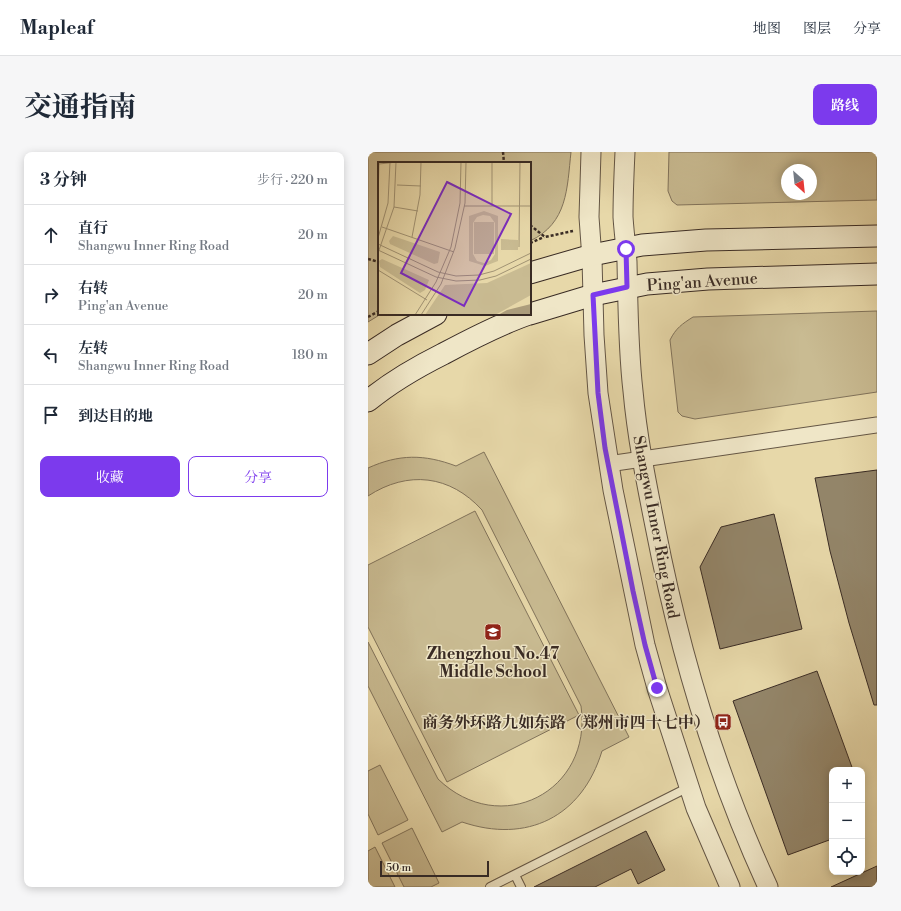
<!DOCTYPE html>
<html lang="zh">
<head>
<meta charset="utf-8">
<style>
	:root { --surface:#fff; --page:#f6f6f7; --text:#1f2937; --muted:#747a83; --line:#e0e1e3; --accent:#7c3aed }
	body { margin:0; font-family:"Libre Bodoni","Noto Serif SC",serif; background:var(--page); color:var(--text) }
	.controls { position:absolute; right:12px; bottom:12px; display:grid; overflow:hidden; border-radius:8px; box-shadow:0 2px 10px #0003 }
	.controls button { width:36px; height:36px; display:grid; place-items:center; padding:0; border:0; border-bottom:1px solid var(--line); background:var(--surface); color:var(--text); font:20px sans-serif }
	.compass { position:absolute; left:413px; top:12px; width:36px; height:36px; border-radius:50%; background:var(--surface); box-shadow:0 2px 10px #0003; rotate:153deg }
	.scale { position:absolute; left:12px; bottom:10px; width:109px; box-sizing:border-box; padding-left:4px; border:2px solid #392b24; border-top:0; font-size:11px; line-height:14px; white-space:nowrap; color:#392b24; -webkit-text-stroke:3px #efe6c7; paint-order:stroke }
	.stop { position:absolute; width:12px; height:12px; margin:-9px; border:3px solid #7c3aed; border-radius:50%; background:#fff }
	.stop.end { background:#7c3aed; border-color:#fff; box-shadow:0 1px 4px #0008 }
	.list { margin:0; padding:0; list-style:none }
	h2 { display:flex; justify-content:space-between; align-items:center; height:52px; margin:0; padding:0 16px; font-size:17px }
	h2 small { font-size:13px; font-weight:400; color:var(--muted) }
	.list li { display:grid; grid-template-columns:26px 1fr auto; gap:12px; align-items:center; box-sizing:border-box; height:60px; padding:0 16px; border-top:1px solid var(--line) }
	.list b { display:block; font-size:15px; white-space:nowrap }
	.list p { margin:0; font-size:13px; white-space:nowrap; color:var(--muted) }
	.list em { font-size:13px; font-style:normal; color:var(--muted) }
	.actions { display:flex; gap:8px; padding:12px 16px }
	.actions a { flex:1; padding:9px 0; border:1px solid var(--accent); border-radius:8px; text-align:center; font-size:14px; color:var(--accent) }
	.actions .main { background:var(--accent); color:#fff }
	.icon { flex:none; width:22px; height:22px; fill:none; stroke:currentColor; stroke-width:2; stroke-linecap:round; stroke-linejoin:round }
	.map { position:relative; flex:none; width:509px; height:735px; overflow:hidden; border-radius:8px }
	header { display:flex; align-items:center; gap:24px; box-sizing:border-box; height:56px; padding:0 20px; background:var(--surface); border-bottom:1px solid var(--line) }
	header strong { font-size:19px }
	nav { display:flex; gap:22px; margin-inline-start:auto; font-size:14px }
	.intro { display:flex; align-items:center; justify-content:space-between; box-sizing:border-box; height:96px; padding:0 24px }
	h1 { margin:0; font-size:28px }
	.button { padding:10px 18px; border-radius:8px; background:var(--accent); color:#fff; font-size:14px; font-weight:700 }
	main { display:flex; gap:24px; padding:0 24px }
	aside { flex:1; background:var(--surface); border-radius:8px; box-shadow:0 2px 10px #0003 }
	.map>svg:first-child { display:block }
	.green { fill:#c9bb92; stroke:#81735b; fill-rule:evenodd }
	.building { fill:#938569; stroke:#392b24 }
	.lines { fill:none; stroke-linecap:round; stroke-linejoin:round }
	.service-casing { stroke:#645645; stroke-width:10 }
	.minor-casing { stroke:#645645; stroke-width:17 }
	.tertiary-casing { stroke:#645645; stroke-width:21 }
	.secondary-casing { stroke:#392b24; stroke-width:23 }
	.path { stroke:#392b24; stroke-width:2.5; stroke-dasharray:3 2; stroke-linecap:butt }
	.service { stroke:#efe6c7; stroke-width:8 }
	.minor { stroke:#efe6c7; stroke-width:15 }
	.tertiary { stroke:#efe6c7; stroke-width:19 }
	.secondary { stroke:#efe6c7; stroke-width:21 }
	.route { stroke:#7c3aed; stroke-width:5 }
	.labels { text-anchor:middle; stroke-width:3; stroke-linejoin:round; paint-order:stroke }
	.street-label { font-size:16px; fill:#392b24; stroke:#efe6c7 }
	.poi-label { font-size:16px; font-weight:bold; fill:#392b24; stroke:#efe6c7 }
	.inset-road { fill:none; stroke:#a19374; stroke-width:1 }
	.view { fill:#7b2cbf; fill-opacity:0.15; stroke:#7b2cbf; stroke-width:2 }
	.inset-edge { fill:none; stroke:#392b24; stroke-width:2 }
</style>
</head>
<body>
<header>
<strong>Mapleaf</strong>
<nav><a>地图</a><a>图层</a><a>分享</a></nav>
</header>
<div class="intro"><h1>交通指南</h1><a class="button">路线</a></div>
<main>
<aside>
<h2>3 分钟<small>步行 · 220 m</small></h2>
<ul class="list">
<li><svg class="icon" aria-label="ahead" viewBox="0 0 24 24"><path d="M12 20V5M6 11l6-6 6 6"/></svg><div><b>直行</b><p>Shangwu Inner Ring Road</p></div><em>20 m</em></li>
<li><svg class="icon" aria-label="right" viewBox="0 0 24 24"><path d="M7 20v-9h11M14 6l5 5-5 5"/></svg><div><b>右转</b><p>Ping'an Avenue</p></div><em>20 m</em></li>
<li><svg class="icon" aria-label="left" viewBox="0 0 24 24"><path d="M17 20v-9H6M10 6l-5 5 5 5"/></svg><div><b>左转</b><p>Shangwu Inner Ring Road</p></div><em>180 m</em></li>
<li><svg class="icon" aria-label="arrive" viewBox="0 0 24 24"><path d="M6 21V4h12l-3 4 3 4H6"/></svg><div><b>到达目的地</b></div></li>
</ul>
<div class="actions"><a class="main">收藏</a><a>分享</a></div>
</aside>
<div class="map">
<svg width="509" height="735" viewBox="0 0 509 735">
	<rect width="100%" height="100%" fill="#e7d8a9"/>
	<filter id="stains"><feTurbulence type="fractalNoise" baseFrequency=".005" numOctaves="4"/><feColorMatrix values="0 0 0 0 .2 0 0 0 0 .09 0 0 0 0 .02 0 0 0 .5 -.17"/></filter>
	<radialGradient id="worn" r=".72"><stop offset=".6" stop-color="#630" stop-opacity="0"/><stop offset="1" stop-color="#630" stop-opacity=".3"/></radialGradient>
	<path class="green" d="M 0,0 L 203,0 C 199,36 200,71 162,89 L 162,11 L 11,11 L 11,162 L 13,162 L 0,170 Z
		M 301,0 L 509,0 L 509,48 L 309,53 L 304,49 L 300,39 ZM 419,18 L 443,18 L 443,42 L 419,42 Z
		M 509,159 L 509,240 L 327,267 L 314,264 L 310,260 L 302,188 C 308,176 314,172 325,165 Z
		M 116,300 L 261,585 L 234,599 C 214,665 159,692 94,670 L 74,680 L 0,534 L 0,490 L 70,627 C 132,687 225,640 213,554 L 114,358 C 82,323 40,318 0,344 L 0,316 C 31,302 56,302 88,314 Z
		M 107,359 L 211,563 L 79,630 L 0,475 L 0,413 Z
		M 12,613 L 40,668 L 10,683 L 0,662 L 0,619 Z
		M 44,676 L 71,731 L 63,735 L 36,735 L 14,691 Z
		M 7,695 L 27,735 L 0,735 L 0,699 Z"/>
	<path class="building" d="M 509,318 L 509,553 L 506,553 L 481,471 L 462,399 L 447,326 Z
		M 406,362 L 434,477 L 352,497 L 332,415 L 353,375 Z
		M 449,519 L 485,618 L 464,618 L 464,687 L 420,703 L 365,549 Z
		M 278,679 L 297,718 L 270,732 L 263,717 L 227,735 L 166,735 Z
		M 509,714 L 509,735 L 463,735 Z"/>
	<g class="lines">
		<defs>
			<path id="service" d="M 147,723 L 153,735
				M 122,735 L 321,635"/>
			<path id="minor" d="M 240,312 L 509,273"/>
			<path id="tertiary" d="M 223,0 L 221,65 L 224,107 L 226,183 L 230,241 L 245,338 L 277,493 L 289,536 L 328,656 L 362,735
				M 257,0 C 256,21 255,43 255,65 C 256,80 258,95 259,110 C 260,153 260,196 265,239 C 269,284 278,329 287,374 C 311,498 347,620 400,735"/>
			<path id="secondary" d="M 162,121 L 224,103 L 274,93 L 338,88 L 509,84
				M 162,162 L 225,143 L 279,132 L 340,127 L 509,122
				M 0,202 L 29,183 L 68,162
				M 0,249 C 23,230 49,215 75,202 C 103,187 132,172 161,162"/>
		</defs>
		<use href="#service" class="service-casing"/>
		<use href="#minor" class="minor-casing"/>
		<use href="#tertiary" class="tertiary-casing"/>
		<use href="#secondary" class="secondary-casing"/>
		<path class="path" d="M 135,0 L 136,11
			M 162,73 L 177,85 L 205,79
			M 162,91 L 176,85
			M 0,107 L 11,110
			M 0,165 L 11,159"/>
		<use href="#service" class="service"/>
		<use href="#minor" class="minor"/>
		<use href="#tertiary" class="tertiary"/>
		<use href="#secondary" class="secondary"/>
	</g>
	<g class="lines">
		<path class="route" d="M 258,97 L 259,135 L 225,143 L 230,241 L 237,296 L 265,439 L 277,493 L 289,536"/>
	</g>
	<defs>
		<symbol id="school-square" viewBox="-11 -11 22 22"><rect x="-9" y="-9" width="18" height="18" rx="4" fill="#8f2418" stroke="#efe6c7"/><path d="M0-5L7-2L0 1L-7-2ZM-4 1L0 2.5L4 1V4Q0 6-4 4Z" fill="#fff"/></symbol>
		<symbol id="bus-square" viewBox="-11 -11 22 22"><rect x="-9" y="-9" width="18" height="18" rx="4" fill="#8f2418" stroke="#efe6c7"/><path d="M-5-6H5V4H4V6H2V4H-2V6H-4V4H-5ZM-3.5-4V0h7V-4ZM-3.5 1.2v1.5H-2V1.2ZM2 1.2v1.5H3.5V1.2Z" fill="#fff"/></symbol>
	</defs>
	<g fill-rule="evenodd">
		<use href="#school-square" x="115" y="470" width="20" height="20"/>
		<use href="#bus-square" x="345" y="560" width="20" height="20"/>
	</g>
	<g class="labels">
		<g class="street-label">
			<text transform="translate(334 129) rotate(-4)" y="6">Ping'an Avenue</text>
			<text transform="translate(289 375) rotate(79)" y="6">Shangwu Inner Ring Road</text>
		</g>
		<g class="poi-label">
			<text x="125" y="507">Zhengzhou No.47<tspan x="125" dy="18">Middle School</tspan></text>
			<text x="342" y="576" text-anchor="end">商务外环路九如东路（郑州市四十七中）</text>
		</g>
	</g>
	<g transform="translate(10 10)">
		<rect width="153" height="153" fill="#e7d8a9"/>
		<path d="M 106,49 L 120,54 L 120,99 L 107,104 L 91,99 L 91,54 ZM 105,53 L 112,54 L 117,61 L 117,92 L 113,98 L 106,101 L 99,99 L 95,92 L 95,61 L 99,55 ZM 96,60 L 116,60 L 116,92 L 96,92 ZM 15,74 L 62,90 L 60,101 L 56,102 L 12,82 L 11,79 ZM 123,77 L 140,78 L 140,88 L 123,88 ZM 4,97 L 51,118 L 47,128 L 42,131 L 2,105 L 1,99 ZM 153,101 L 153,133 L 117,153 L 47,153 L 67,123 L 109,121 Z" fill="#c9bb92" fill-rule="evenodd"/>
		<path d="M 153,142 L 153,153 L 120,153 L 129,148 Z" fill="#ac9d7c"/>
		<path class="inset-road" d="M 1,2 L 19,0M 19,23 L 43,24M 0,39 L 1,1M 86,44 L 153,44M 114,44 L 114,0M 16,45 L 40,49M 4,65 L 76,90M 34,75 L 42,33 L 43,0M 0,76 L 10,41 L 12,0M 0,82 L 60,110 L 78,114 L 101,113 L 116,109 L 153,91M 141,85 L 142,0M 0,88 L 58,115 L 78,119 L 102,118 L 118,114 L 153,97M 0,91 L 16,45 L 18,0M 0,108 L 49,138M 37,153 L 58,120 L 73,85 L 82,41 L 83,0M 43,153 L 63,122 L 77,86 L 87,41 L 88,0"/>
		<path class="view" d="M 69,20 L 133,52 L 86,144 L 23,111 Z"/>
		<rect width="153" height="153" class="inset-edge"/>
	</g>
	<rect width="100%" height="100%" filter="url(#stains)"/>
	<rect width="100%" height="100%" fill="url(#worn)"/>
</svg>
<div class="controls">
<button>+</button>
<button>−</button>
<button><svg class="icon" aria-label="locate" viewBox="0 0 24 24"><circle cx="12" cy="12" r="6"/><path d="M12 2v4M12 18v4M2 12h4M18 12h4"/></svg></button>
</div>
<svg class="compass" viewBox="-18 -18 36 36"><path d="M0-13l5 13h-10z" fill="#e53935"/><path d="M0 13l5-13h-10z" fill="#747a83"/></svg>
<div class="scale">50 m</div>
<div class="stop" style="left:258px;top:97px"></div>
<div class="stop end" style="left:289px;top:536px"></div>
</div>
</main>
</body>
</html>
